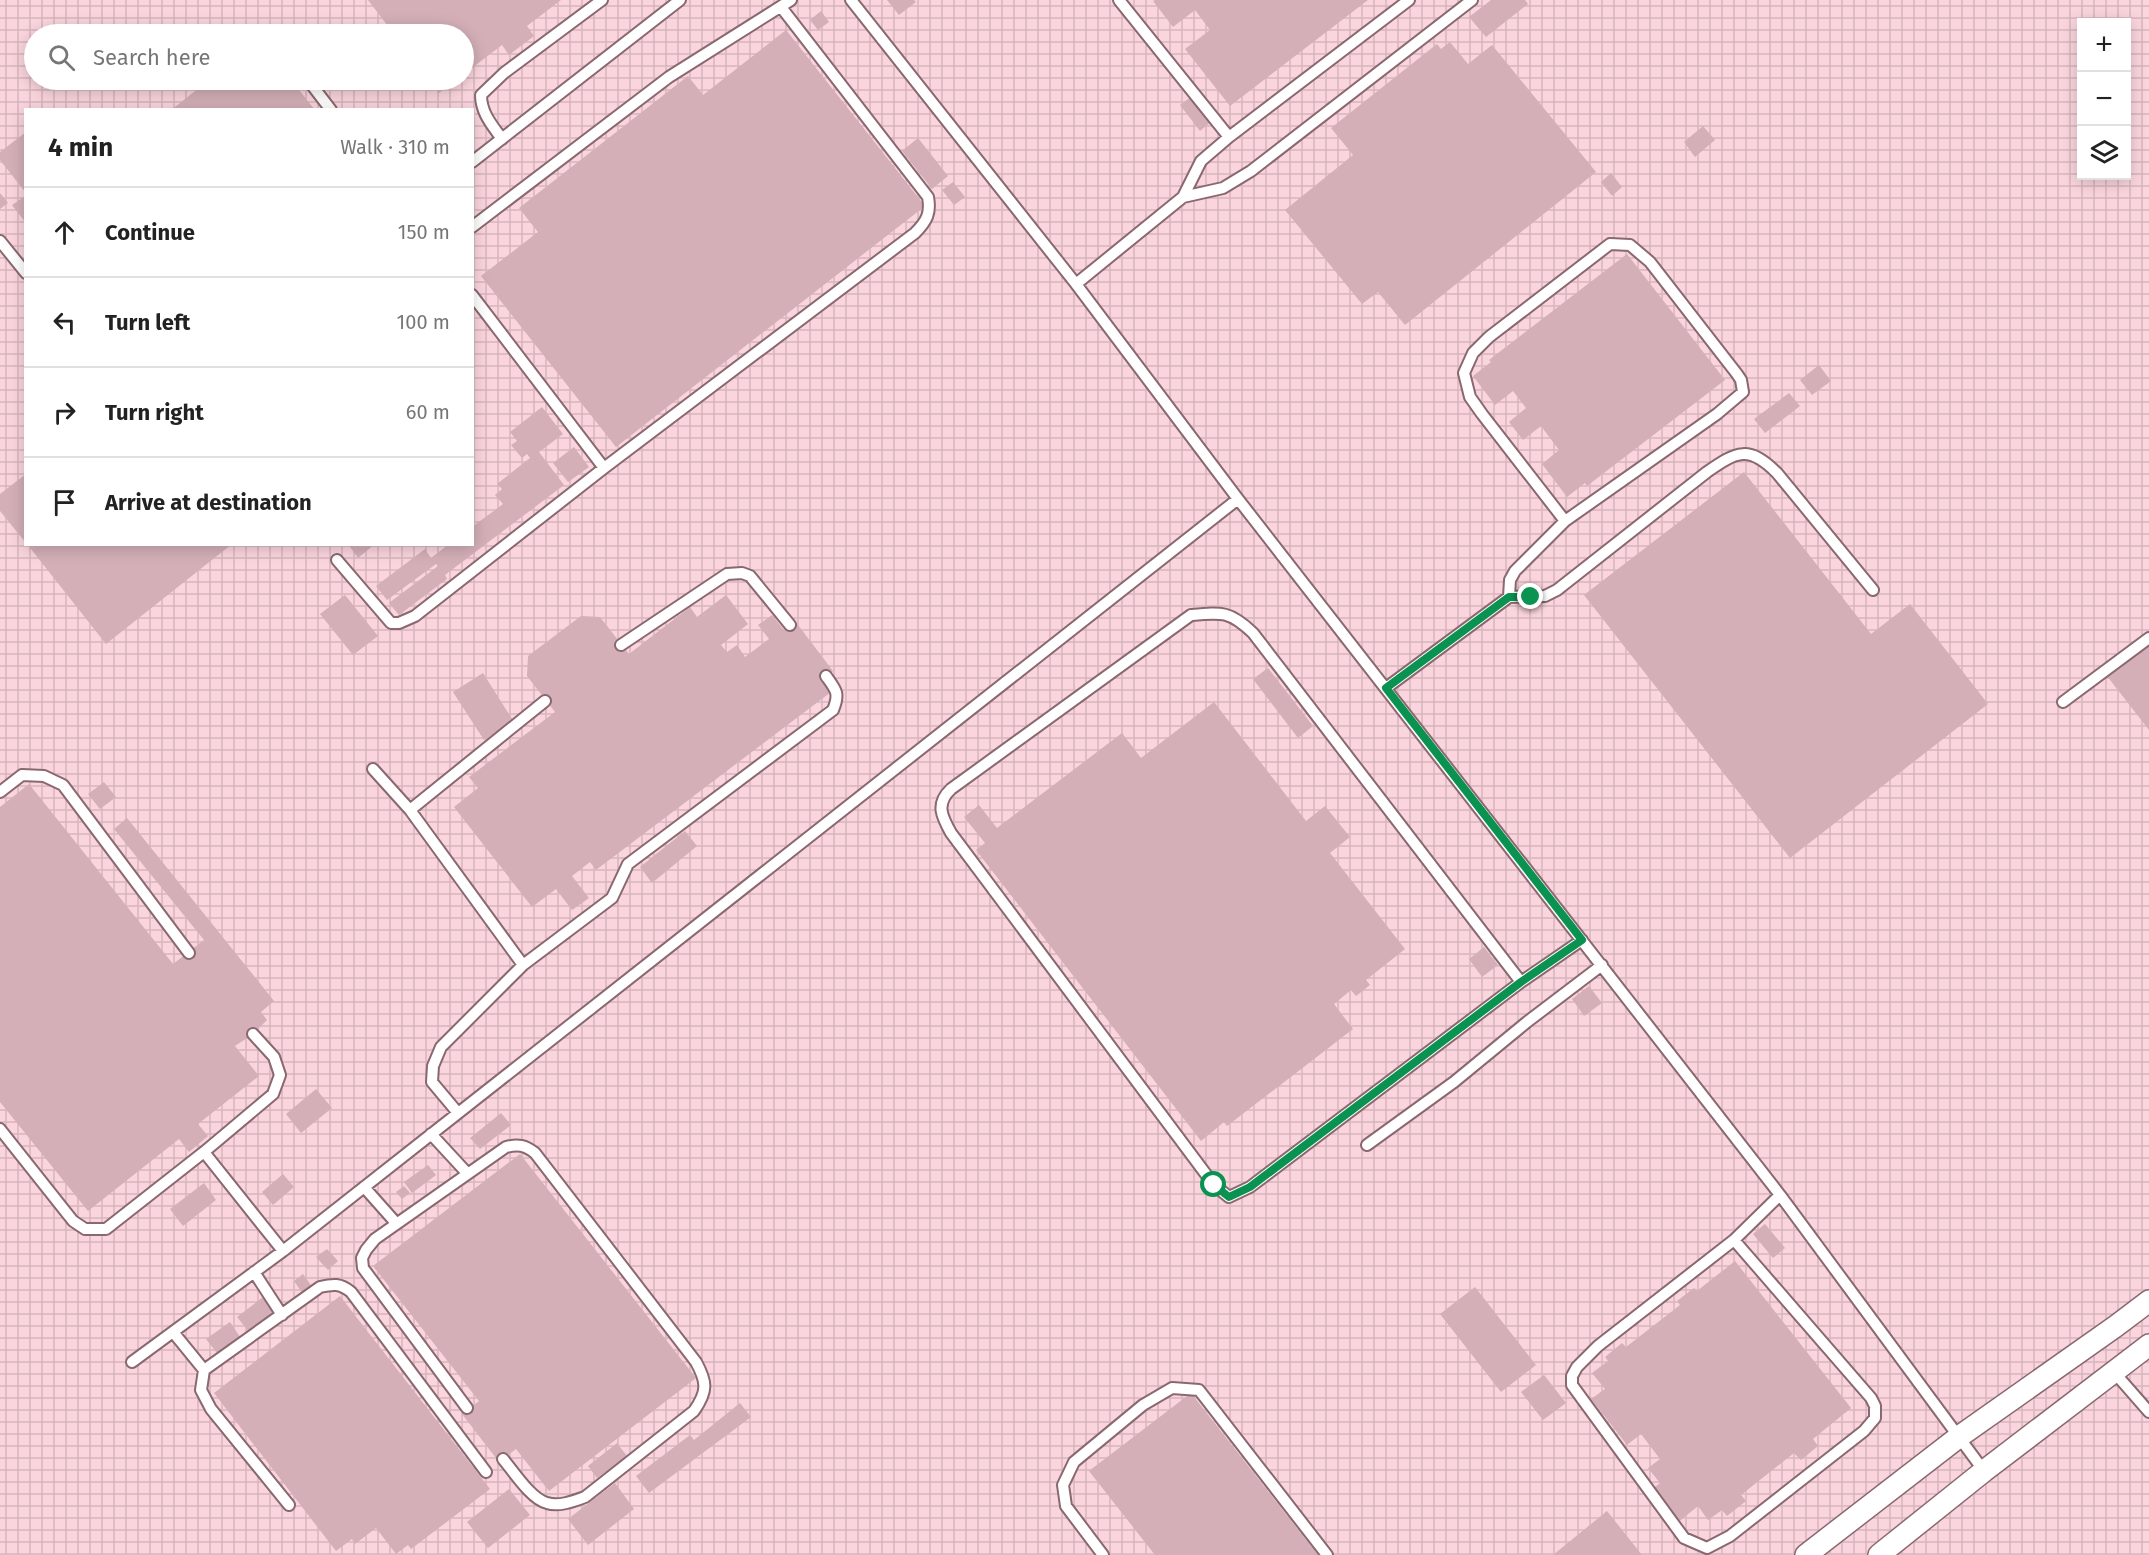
<!DOCTYPE html>
<html lang="en">
<head>
<meta charset="utf-8">
<style>
	:root { --surface:#fff; --page:#f2f2f2; --text:#222; --muted:#767676; --line:#e0e0e0 }
	body { margin:0; font-family:"Fira Sans",sans-serif; background:var(--page); color:var(--text) }
	.controls { position:absolute; right:18px; top:18px; display:grid; overflow:hidden; border-radius:0px; box-shadow:0 3px 15px #0003 }
	.controls button { width:54px; height:54px; display:grid; place-items:center; padding:0; border:0; border-bottom:2px solid var(--line); background:var(--surface); color:var(--text); font:30px sans-serif }
	.stop { position:absolute; width:18px; height:18px; margin:-14px; border:4px solid #099250; border-radius:50%; background:#fff }
	.stop.end { background:#099250; border-color:#fff; box-shadow:0 2px 6px #0008 }
	.list { margin:0; padding:0; list-style:none }
	h2 { display:flex; justify-content:space-between; align-items:center; height:78px; margin:0; padding:0 24px; font-size:26px }
	h2 small { font-size:20px; font-weight:400; color:var(--muted) }
	.list li { display:grid; grid-template-columns:39px 1fr auto; gap:18px; align-items:center; box-sizing:border-box; height:90px; padding:0 24px; border-top:2px solid var(--line) }
	.list b { display:block; font-size:22px; white-space:nowrap }
	.list em { font-size:20px; font-style:normal; color:var(--muted) }
	.icon { flex:none; width:33px; height:33px; fill:none; stroke:currentColor; stroke-width:2; stroke-linecap:round; stroke-linejoin:round }
	.map { position:relative; flex:none; width:2149px; height:1555px; overflow:hidden }
	.search { position:absolute; background:var(--surface); box-shadow:0 3px 15px #0003; left:24px; top:24px; width:450px; height:66px; display:flex; align-items:center; gap:15px; box-sizing:border-box; padding:0 21px; border-radius:33px; color:var(--muted); font-size:22px }
	.panel { position:absolute; background:var(--surface); box-shadow:0 3px 15px #0003; left:24px; top:108px; width:450px; height:438px; border-radius:0px }
	.map>svg:first-child { display:block }
	.industrial { fill:url(#industrial-grid); fill-rule:evenodd }
	.building { fill:#d4afb7 }
	.lines { fill:none; stroke-linecap:round; stroke-linejoin:round }
	.lane-casing { stroke:#8a6870; stroke-width:14 }
	.street-casing { stroke:#8a6870; stroke-width:24 }
	.lane { stroke:#fff; stroke-width:10 }
	.street { stroke:#fff; stroke-width:21 }
	.route { stroke:#099250; stroke-width:8 }
</style>
</head>
<body>
<div class="map">
<svg width="2149" height="1555" viewBox="0 0 2149 1555">
	<defs>
		<pattern id="industrial-grid" width="8" height="8" patternUnits="userSpaceOnUse" patternTransform="scale(1.5)"><rect width="8" height="8" fill="#fbd5dd"/><path d="M0 4h8M4 0v8" fill="none" stroke="#d7b6bd"/></pattern>
	</defs>
	<rect width="100%" height="100%" fill="#fee6eb"/>
	<path class="industrial" d="M 0,0 L 2149,0 L 2149,1555 L 0,1555 ZM 2082,22 L 2126,22 L 2126,176 L 2082,176 ZM 34,34 L 464,34 L 464,80 L 34,80 ZM 26,110 L 472,110 L 472,544 L 26,544 Z"/>
	<path class="building" d="M 368,0 L 561,0 L 527,26 L 534,36 L 509,55 L 502,45 L 464,74 L 464,34 L 394,34 Z
		M 887,0 L 914,0 L 916,2 L 899,15 Z
		M 1155,0 L 1368,0 L 1230,106 L 1185,49 L 1210,30 L 1195,10 L 1173,27 L 1153,1 Z
		M 1491,0 L 1525,0 L 1528,4 L 1486,37 L 1469,17 Z
		M 821,11 L 829,22 L 818,30 L 810,20 Z
		M 786,30 L 925,206 L 616,447 L 481,276 L 538,232 L 519,208 L 688,76 L 703,95 Z
		M 1450,42 L 1468,64 L 1492,45 L 1596,172 L 1405,325 L 1378,292 L 1362,304 L 1285,210 L 1353,155 L 1331,128 L 1437,44 L 1441,49 Z
		M 209,80 L 291,80 L 315,110 L 171,110 Z
		M 429,80 L 456,80 L 439,93 Z
		M 1192,96 L 1212,121 L 1200,131 L 1180,105 Z
		M 1703,126 L 1715,140 L 1695,157 L 1684,142 Z
		M 26,132 L 26,193 L 0,160 L 0,152 Z
		M 918,138 L 948,176 L 932,189 L 902,151 Z
		M 1611,173 L 1622,187 L 1612,196 L 1601,182 Z
		M 953,182 L 965,197 L 954,205 L 942,190 Z
		M 0,193 L 8,203 L 0,209 Z
		M 24,197 L 26,200 L 26,223 L 12,205 Z
		M 1627,254 L 1725,380 L 1587,486 L 1585,483 L 1567,497 L 1542,464 L 1559,450 L 1541,426 L 1523,440 L 1509,422 L 1526,408 L 1513,391 L 1495,405 L 1473,376 L 1491,362 L 1489,360 Z
		M 1819,365 L 1831,381 L 1812,395 L 1800,380 Z
		M 1789,393 L 1800,406 L 1765,433 L 1754,419 Z
		M 542,407 L 563,434 L 539,452 L 564,485 L 445,575 L 447,579 L 399,615 L 389,603 L 438,566 L 436,564 L 387,600 L 376,586 L 425,549 L 431,558 L 449,544 L 472,544 L 472,527 L 503,504 L 495,495 L 502,489 L 497,484 L 530,458 L 527,454 L 522,458 L 511,445 L 517,441 L 510,432 Z
		M 574,447 L 589,467 L 568,482 L 553,463 Z
		M 1744,472 L 1871,634 L 1910,604 L 1988,704 L 1790,858 L 1584,595 Z
		M 26,474 L 26,543 L 0,511 L 0,494 Z
		M 27,544 L 232,544 L 106,644 Z
		M 348,544 L 375,544 L 358,558 Z
		M 345,595 L 378,636 L 353,655 L 320,614 Z
		M 726,595 L 748,624 L 721,645 L 727,652 L 737,645 L 745,657 L 769,639 L 758,625 L 772,615 L 784,630 L 795,621 L 833,671 L 822,680 L 831,692 L 596,870 L 590,862 L 572,876 L 589,898 L 572,910 L 556,889 L 532,907 L 454,807 L 478,788 L 469,777 L 555,712 L 527,676 L 528,656 L 581,616 L 600,617 L 629,654 L 690,607 L 697,617 Z
		M 2149,644 L 2149,730 L 2107,676 Z
		M 1268,668 L 1313,726 L 1298,738 L 1253,679 Z
		M 483,673 L 514,722 L 484,740 L 453,692 Z
		M 1214,702 L 1306,821 L 1325,806 L 1350,837 L 1330,853 L 1405,949 L 1366,980 L 1370,985 L 1356,996 L 1351,990 L 1334,1004 L 1353,1029 L 1227,1126 L 1224,1122 L 1201,1141 L 976,850 L 985,843 L 964,817 L 979,805 L 997,828 L 1122,733 L 1141,758 Z
		M 104,782 L 116,797 L 100,809 L 88,794 Z
		M 29,784 L 173,964 L 204,940 L 114,829 L 127,818 L 274,1001 L 261,1012 L 267,1020 L 253,1034 L 235,1046 L 259,1076 L 198,1124 L 208,1136 L 189,1152 L 179,1139 L 88,1211 L 0,1102 L 0,807 Z
		M 685,831 L 697,846 L 652,883 L 640,867 Z
		M 1484,947 L 1498,965 L 1482,977 L 1469,959 Z
		M 1589,986 L 1602,1003 L 1584,1016 L 1572,999 Z
		M 316,1089 L 332,1108 L 301,1133 L 286,1114 Z
		M 501,1113 L 511,1125 L 480,1149 L 470,1138 Z
		M 520,1154 L 696,1378 L 549,1491 L 516,1449 L 499,1462 L 462,1414 L 479,1401 L 373,1266 Z
		M 428,1165 L 436,1175 L 412,1193 L 404,1182 Z
		M 283,1174 L 294,1187 L 273,1205 L 262,1192 Z
		M 204,1183 L 216,1200 L 183,1226 L 170,1209 Z
		M 404,1186 L 410,1193 L 402,1199 L 396,1192 Z
		M 1765,1224 L 1785,1248 L 1773,1258 L 1753,1234 Z
		M 327,1249 L 338,1261 L 328,1270 L 316,1257 Z
		M 1735,1261 L 1851,1408 L 1813,1439 L 1818,1446 L 1801,1460 L 1794,1453 L 1741,1495 L 1746,1501 L 1727,1516 L 1722,1510 L 1708,1520 L 1698,1506 L 1676,1524 L 1650,1491 L 1660,1483 L 1648,1468 L 1660,1459 L 1641,1434 L 1627,1445 L 1591,1399 L 1605,1389 L 1592,1373 L 1608,1361 L 1605,1357 L 1622,1343 L 1626,1347 L 1680,1305 L 1677,1301 L 1694,1288 L 1697,1291 Z
		M 303,1274 L 313,1288 L 303,1294 L 294,1281 Z
		M 1475,1287 L 1536,1365 L 1501,1392 L 1440,1314 Z
		M 340,1296 L 490,1489 L 411,1549 L 408,1545 L 396,1554 L 376,1528 L 355,1544 L 352,1539 L 336,1551 L 214,1393 Z
		M 263,1297 L 275,1313 L 249,1332 L 237,1317 Z
		M 230,1322 L 240,1337 L 217,1353 L 206,1339 Z
		M 1544,1375 L 1566,1403 L 1543,1420 L 1521,1392 Z
		M 1191,1393 L 1318,1555 L 1155,1555 L 1089,1471 Z
		M 740,1403 L 751,1417 L 649,1493 L 636,1476 L 690,1435 L 694,1440 Z
		M 617,1443 L 627,1456 L 597,1478 L 588,1466 Z
		M 615,1483 L 634,1509 L 588,1545 L 568,1519 Z
		M 509,1489 L 530,1515 L 488,1548 L 467,1522 Z
		M 1607,1511 L 1642,1555 L 1553,1555 Z"/>
	<g class="lines">
		<defs>
			<path id="lane" d="M 851,0 L 1076,284 L 1238,499 L 1780,1195 L 1984,1471
				M 1119,0 L 1229,137
				M 308,80 L 331,110
				M 502,139 C 492,125 481,113 481,95 L 504,73 L 602,0
				M 472,162 L 680,0
				M 1183,197 L 1223,188 L 1251,171 L 1472,0
				M 472,227 L 669,77 L 791,0
				M 0,241 L 26,273
				M 1076,284 L 1183,197 L 1201,161 L 1229,137 L 1409,0
				M 472,295 L 604,468
				M 337,560 L 391,623 L 399,623 L 415,616 L 604,468 L 915,233 C 927,221 931,213 928,197 L 781,7
				M 1509,597 L 1545,596 L 1557,590 L 1707,472 C 1737,451 1749,445 1777,473 L 1873,590
				M 621,645 L 727,574 L 742,573 L 750,576 L 790,625
				M 1386,688 L 1509,597 L 1510,580 L 1515,571 L 1565,521 L 1717,414 L 1743,392 L 1741,380 L 1737,374 L 1650,262 L 1630,245 L 1610,244 L 1489,337 L 1473,353 L 1464,373 L 1470,397 L 1482,414 L 1565,521
				M 2063,702 L 2149,638
				M 373,769 L 410,810 L 523,965
				M 0,792 L 22,775 L 44,776 L 63,785 L 189,953
				M 410,810 L 545,701
				M 1521,982 L 1253,633 C 1230,611 1222,612 1191,615 L 951,789 C 935,804 942,817 951,833 L 1214,1185 L 1229,1197 L 1250,1187 L 1521,982 L 1582,940
				M 458,1113 L 432,1082 L 433,1066 L 441,1047 L 523,965 L 612,898 L 628,864 L 833,710 C 840,693 836,690 826,676
				M 0,1129 L 73,1221 L 85,1229 L 106,1229 L 204,1152 L 273,1094 L 280,1075 L 274,1057 L 253,1034
				M 431,1134 L 467,1173
				M 1367,1145 L 1454,1082 L 1527,1022 L 1602,965
				M 204,1152 L 283,1251
				M 364,1187 L 396,1223
				M 1734,1240 L 1871,1398 L 1875,1406 L 1875,1418 L 1864,1431 L 1730,1536 L 1707,1548 L 1684,1538 L 1572,1385 L 1572,1376 L 1577,1367 L 1598,1346 L 1734,1240 L 1780,1195
				M 254,1272 L 282,1315
				M 173,1332 L 204,1370
				M 132,1362 L 283,1251 L 1238,499
				M 2114,1372 L 2149,1412
				M 467,1408 L 363,1268 L 362,1258 L 366,1250 L 375,1239 L 506,1147 C 518,1144 525,1145 535,1153 L 696,1362 C 707,1382 708,1391 694,1411 L 585,1497 C 574,1501 559,1507 547,1503 C 531,1499 514,1472 503,1459
				M 289,1505 L 211,1409 L 201,1390 L 204,1370 L 320,1287 C 333,1284 340,1283 351,1292 L 486,1472
				M 1103,1555 L 1066,1506 L 1063,1485 L 1074,1462 L 1143,1405 L 1172,1388 L 1199,1390 L 1327,1555"/>
			<path id="street" d="M 1806,1555 L 1960,1436 L 2116,1326 L 2149,1301
				M 1879,1555 L 1984,1471 L 2149,1345"/>
		</defs>
		<use href="#lane" class="lane-casing"/>
		<use href="#street" class="street-casing"/>
		<use href="#lane" class="lane"/>
		<use href="#street" class="street"/>
	</g>
	<g class="lines">
		<path class="route" d="M 1214,1185 L 1229,1197 L 1250,1187 L 1521,982 L 1582,940 L 1386,688 L 1509,597 L 1531,597"/>
	</g>
</svg>
<div class="controls">
<button>+</button>
<button>−</button>
<button><svg class="icon" aria-label="layers" viewBox="0 0 24 24"><path d="M12 4l9 5-9 5-9-5zM3 14l9 5 9-5"/></svg></button>
</div>
<div class="stop" style="left:1214px;top:1185px"></div>
<div class="stop end" style="left:1531px;top:597px"></div>
<div class="search"><svg class="icon" aria-label="search" viewBox="0 0 24 24"><circle cx="10" cy="10" r="6"/><path d="M15 15l6 6"/></svg>Search here</div>
<section class="panel">
<h2>4 min<small>Walk · 310 m</small></h2>
<ul class="list">
<li><svg class="icon" aria-label="ahead" viewBox="0 0 24 24"><path d="M12 20V5M6 11l6-6 6 6"/></svg><div><b>Continue</b></div><em>150 m</em></li>
<li><svg class="icon" aria-label="left" viewBox="0 0 24 24"><path d="M17 20v-9H6M10 6l-5 5 5 5"/></svg><div><b>Turn left</b></div><em>100 m</em></li>
<li><svg class="icon" aria-label="right" viewBox="0 0 24 24"><path d="M7 20v-9h11M14 6l5 5-5 5"/></svg><div><b>Turn right</b></div><em>60 m</em></li>
<li><svg class="icon" aria-label="arrive" viewBox="0 0 24 24"><path d="M6 21V4h12l-3 4 3 4H6"/></svg><div><b>Arrive at destination</b></div></li>
</ul>
</section>
</div>
</body>
</html>
